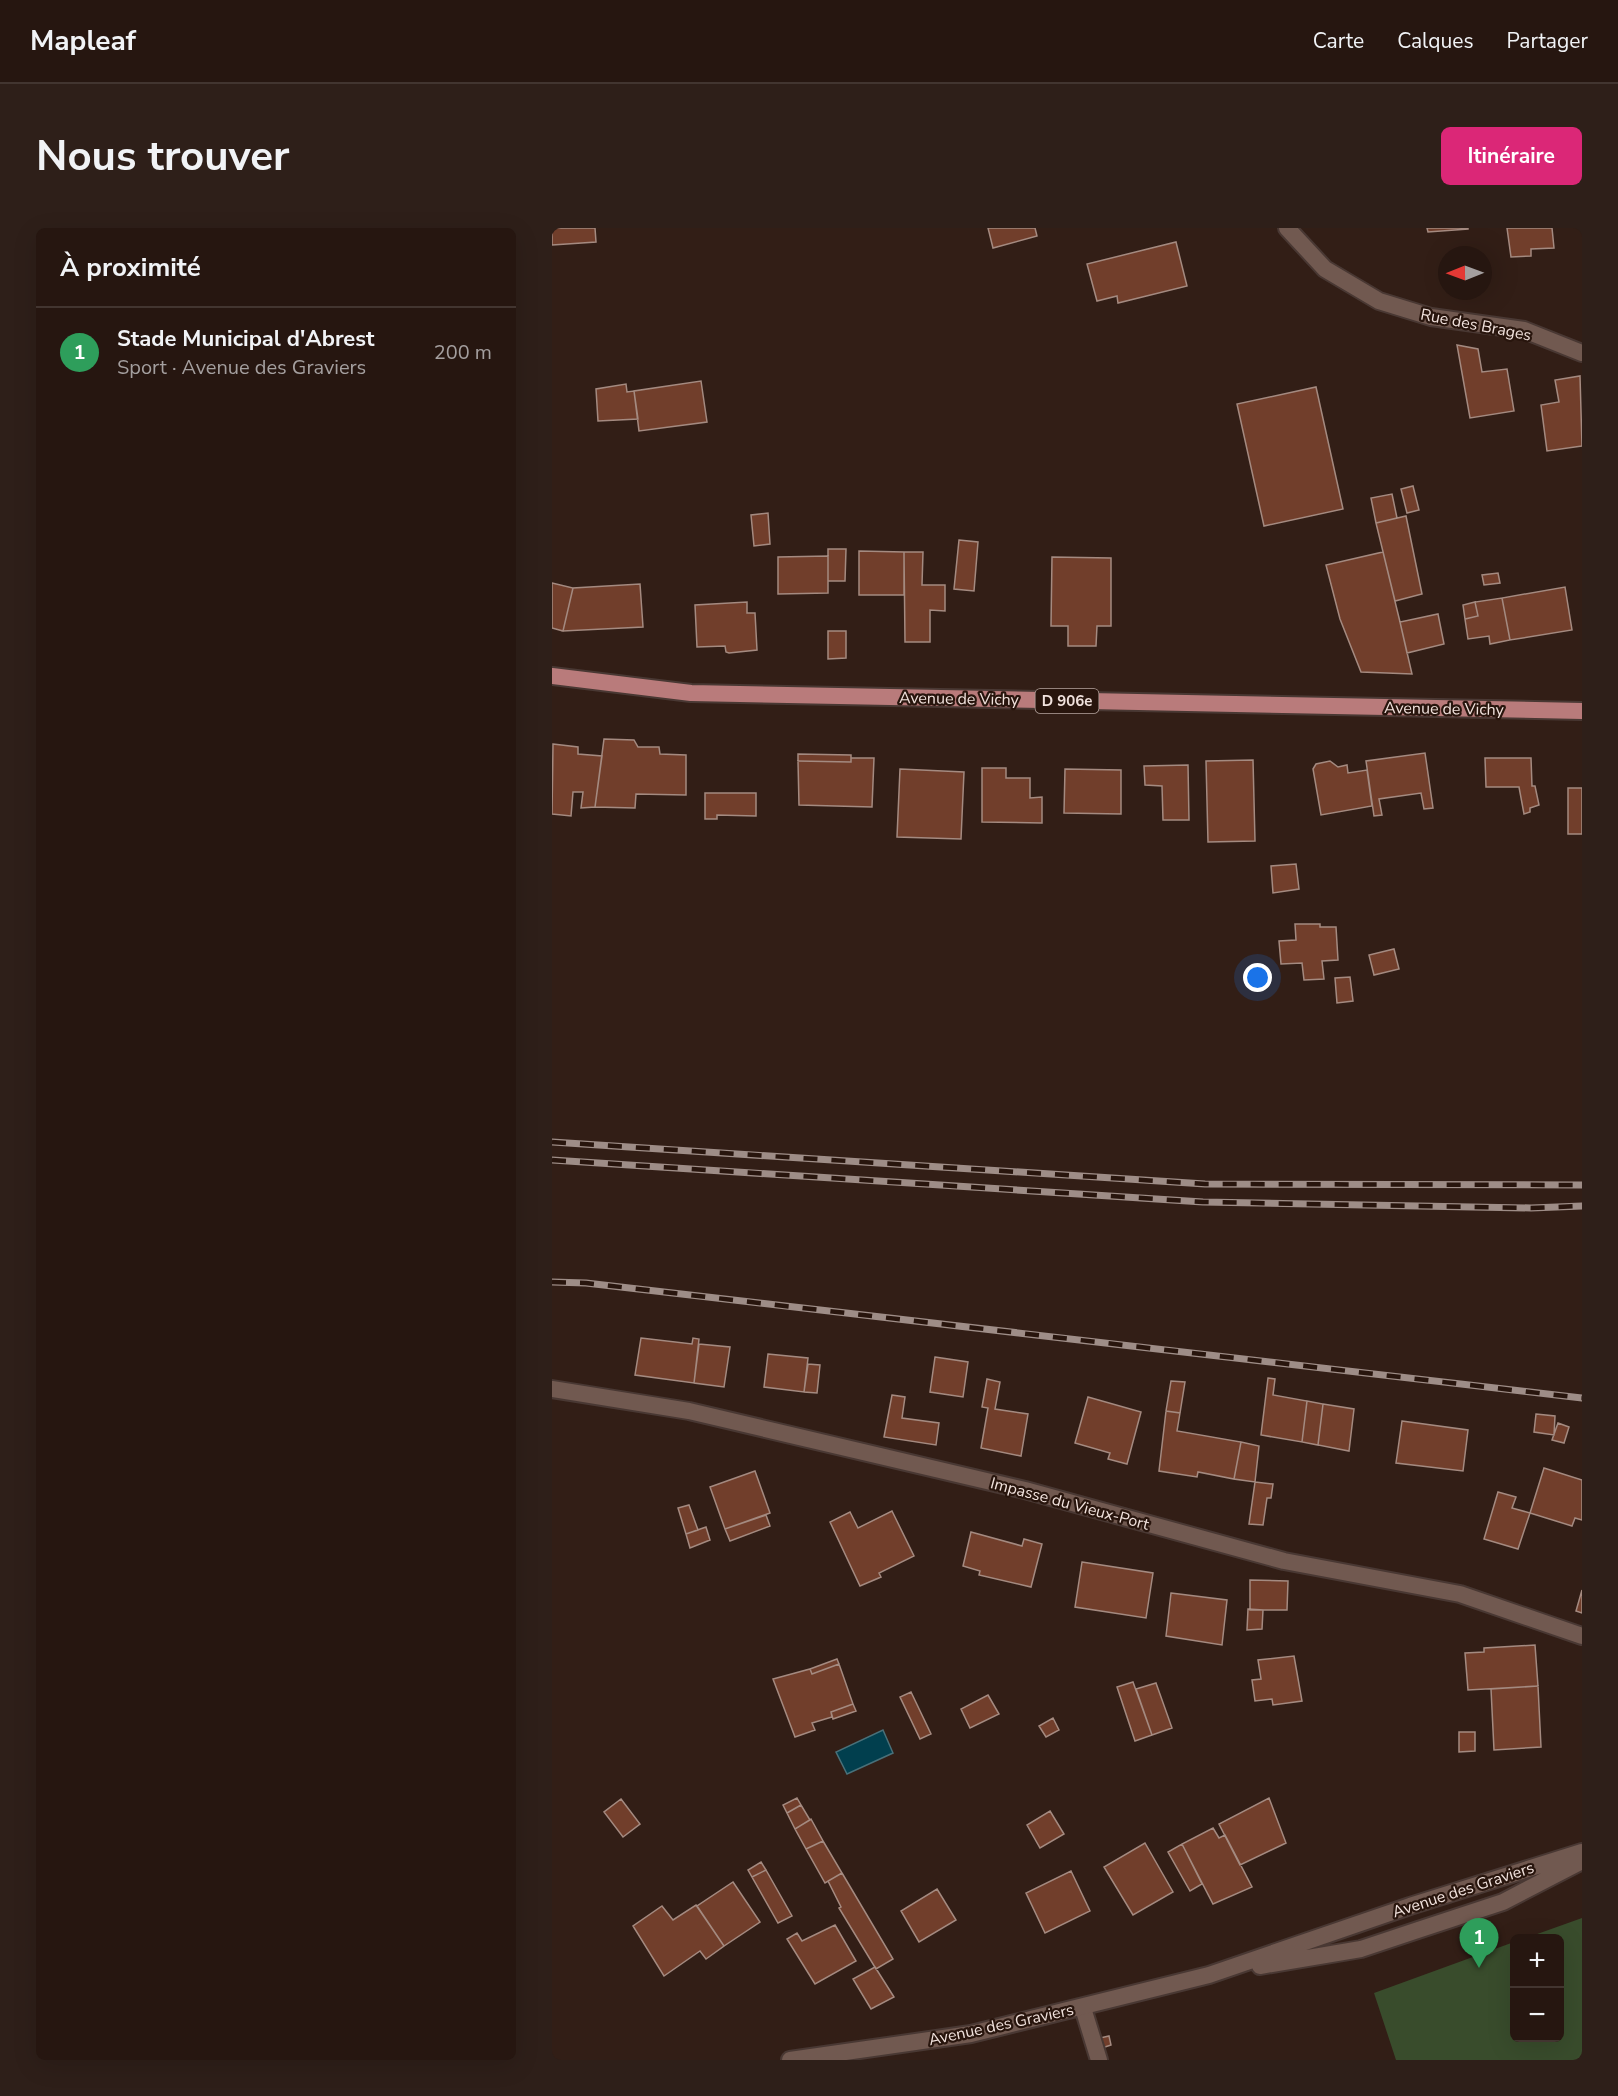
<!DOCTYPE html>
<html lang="fr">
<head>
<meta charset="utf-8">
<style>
	:root { --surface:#261610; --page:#2e1f19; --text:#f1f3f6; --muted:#a49f9f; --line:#423530; --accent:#db2777 }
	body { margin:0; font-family:"Nunito Sans",sans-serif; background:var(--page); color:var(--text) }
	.controls { position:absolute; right:18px; bottom:18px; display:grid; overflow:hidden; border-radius:9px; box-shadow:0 6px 24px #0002 }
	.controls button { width:54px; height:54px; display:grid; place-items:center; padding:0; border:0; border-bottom:2px solid var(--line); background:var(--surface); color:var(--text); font:30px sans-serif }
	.compass { position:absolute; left:886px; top:18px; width:54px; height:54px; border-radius:50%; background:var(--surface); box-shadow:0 6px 24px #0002; rotate:269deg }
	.you { position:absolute; left:706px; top:750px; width:21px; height:21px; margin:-15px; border:4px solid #fff; border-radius:50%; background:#1a73e8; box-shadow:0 0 0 9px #1a73e833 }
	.badge { display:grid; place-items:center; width:39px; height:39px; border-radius:50%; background:var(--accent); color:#fff; font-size:20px; font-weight:700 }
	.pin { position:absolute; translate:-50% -50px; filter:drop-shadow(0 2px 3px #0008) }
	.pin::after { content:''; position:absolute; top:32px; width:21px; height:18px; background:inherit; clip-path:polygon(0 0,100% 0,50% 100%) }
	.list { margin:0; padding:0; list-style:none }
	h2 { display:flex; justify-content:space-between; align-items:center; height:78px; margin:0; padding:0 24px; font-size:26px }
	h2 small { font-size:20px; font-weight:400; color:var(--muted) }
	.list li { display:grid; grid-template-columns:39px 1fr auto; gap:18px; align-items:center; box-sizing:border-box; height:90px; padding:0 24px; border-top:2px solid var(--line) }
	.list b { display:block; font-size:22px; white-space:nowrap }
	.list p { margin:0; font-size:20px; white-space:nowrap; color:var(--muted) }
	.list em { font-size:20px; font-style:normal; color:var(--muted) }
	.map { position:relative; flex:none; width:1030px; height:1832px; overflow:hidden; border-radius:9px }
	header { display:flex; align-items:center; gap:36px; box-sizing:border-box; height:84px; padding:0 30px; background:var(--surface); border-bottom:2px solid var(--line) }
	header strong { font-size:28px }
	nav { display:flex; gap:33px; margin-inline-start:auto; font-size:21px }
	.intro { display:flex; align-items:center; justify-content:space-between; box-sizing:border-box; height:144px; padding:0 36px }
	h1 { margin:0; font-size:42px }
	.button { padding:15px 27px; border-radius:9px; background:var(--accent); color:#fff; font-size:21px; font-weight:700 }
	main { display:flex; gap:36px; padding:0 36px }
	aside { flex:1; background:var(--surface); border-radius:9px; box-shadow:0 6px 24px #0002 }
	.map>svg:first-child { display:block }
	.green { fill:#394c2c }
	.water { fill:#013f4e; stroke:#497079; stroke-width:1.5 }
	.building { fill:#713e2b; stroke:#a48a80; stroke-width:1.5 }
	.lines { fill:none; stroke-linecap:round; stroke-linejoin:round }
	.minor-casing { stroke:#493833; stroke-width:20 }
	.tertiary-casing { stroke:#493833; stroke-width:20 }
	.primary-casing { stroke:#493833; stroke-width:20 }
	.minor { stroke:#715950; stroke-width:16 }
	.tertiary { stroke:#715950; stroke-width:16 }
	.primary { stroke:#b97b7b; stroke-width:16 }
	.rail-casing { stroke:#9e8d87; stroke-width:7 }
	.rail { stroke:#28150d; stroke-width:4.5; stroke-dasharray:14; stroke-linecap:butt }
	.labels { text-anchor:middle; stroke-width:4.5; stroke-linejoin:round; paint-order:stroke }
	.shield { fill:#28150d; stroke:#b5a49f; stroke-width:1.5 }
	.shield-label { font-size:15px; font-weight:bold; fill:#f1e2dd }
	.street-label { font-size:16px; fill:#f1e2dd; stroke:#28150d }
</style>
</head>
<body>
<header>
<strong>Mapleaf</strong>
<nav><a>Carte</a><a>Calques</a><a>Partager</a></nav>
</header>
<div class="intro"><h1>Nous trouver</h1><a class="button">Itinéraire</a></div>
<main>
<aside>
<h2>À proximité<small></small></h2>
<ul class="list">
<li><span class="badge" style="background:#2e9e5b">1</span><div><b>Stade Municipal d'Abrest</b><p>Sport · Avenue des Graviers</p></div><em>200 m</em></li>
</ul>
</aside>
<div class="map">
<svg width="1030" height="1832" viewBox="0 0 1030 1832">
	<rect width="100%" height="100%" fill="#321e16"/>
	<path class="green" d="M 1030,1690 L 1030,1832 L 844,1832 L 822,1765 L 962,1714 L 963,1810 L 1008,1810 L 1008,1710 L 974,1710 Z"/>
	<path class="water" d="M 331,1502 L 341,1525 L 295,1546 L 284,1524 Z"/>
	<path class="building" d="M 0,0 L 43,0 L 44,14 L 0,17 Z
		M 436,0 L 483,0 L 485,8 L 441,20 Z
		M 875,0 L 916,0 L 916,1 L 876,4 Z
		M 955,0 L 1000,0 L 1002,20 L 979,21 L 979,28 L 959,29 Z
		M 624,14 L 635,58 L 566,75 L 565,68 L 545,73 L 535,36 Z
		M 905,117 L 926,121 L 930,144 L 955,141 L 962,183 L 918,190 Z
		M 1028,148 L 1030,218 L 995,223 L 989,177 L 1007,174 L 1003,152 Z
		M 149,153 L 155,194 L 87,203 L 82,163 Z
		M 74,156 L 75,164 L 82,163 L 86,191 L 46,193 L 44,161 Z
		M 764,159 L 791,281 L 712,298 L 685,176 Z
		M 861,258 L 867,282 L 855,285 L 849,261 Z
		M 840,266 L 845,290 L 824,295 L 819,270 Z
		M 216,285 L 218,316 L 202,318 L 199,287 Z
		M 854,288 L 870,366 L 843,373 L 824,295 Z
		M 407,312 L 426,314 L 422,363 L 402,361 Z
		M 276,321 L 294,321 L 293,353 L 276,353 Z
		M 307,323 L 352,324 L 352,367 L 307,367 Z
		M 352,324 L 371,324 L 370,357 L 393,357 L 393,383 L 378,382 L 378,414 L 353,414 Z
		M 831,324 L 848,394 L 860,446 L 809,444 L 788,391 L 774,337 Z
		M 276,328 L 276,365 L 226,366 L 226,329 Z
		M 500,329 L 559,330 L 559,398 L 545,398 L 544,418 L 516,418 L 516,398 L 499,398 Z
		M 946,345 L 948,355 L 932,357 L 930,347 Z
		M 0,355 L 21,360 L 11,403 L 0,400 Z
		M 88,356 L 91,399 L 11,403 L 21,360 Z
		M 1013,359 L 1020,402 L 958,412 L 950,370 Z
		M 950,370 L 958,412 L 938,416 L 937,408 L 916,411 L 913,391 L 926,388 L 923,374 Z
		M 195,374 L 195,385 L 203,385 L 205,422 L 177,425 L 174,424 L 173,418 L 145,419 L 143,377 Z
		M 923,374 L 926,388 L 913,391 L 911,377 Z
		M 886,386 L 892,416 L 855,425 L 848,394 Z
		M 276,403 L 294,403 L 294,430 L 276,431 Z
		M 52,511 L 82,512 L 86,519 L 107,519 L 108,526 L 134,527 L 134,567 L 84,566 L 83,580 L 43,579 Z
		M 1,516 L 26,519 L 26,526 L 50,528 L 43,579 L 29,580 L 31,564 L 21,564 L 19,588 L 0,586 Z
		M 873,525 L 881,580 L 872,581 L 869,565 L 827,571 L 830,587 L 822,588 L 814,533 Z
		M 246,526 L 299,527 L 299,534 L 246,533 Z
		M 299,530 L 322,530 L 320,579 L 247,577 L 246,533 L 299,534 Z
		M 933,530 L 979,530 L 980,558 L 983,558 L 987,577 L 978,580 L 978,584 L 972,586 L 967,559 L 934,559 Z
		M 701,532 L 703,613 L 656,614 L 654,533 Z
		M 778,533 L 786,539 L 795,537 L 796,545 L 815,542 L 820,578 L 769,587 L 761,541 L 764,536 Z
		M 636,537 L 637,592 L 611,592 L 610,558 L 593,557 L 592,538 Z
		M 430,540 L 454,540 L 454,550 L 478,550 L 478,570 L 490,569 L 490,595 L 430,594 Z
		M 348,541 L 412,544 L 409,611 L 345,609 Z
		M 513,541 L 569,542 L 569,586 L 512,585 Z
		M 1016,560 L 1030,560 L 1030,606 L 1016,606 Z
		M 153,565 L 204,565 L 204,588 L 165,587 L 165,591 L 153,591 Z
		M 744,636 L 747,661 L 721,665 L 719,638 Z
		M 743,696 L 768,696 L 768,699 L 784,699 L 786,732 L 770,733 L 772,751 L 752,752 L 750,735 L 729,736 L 727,713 L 744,712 Z
		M 842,721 L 847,741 L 822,747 L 817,727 Z
		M 798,749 L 801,773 L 785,775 L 783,750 Z
		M 89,1110 L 140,1116 L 141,1110 L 147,1111 L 142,1155 L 83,1147 Z
		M 147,1116 L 178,1119 L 172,1159 L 142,1155 Z
		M 216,1126 L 256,1130 L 252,1164 L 212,1159 Z
		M 383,1129 L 416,1134 L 411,1169 L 378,1164 Z
		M 256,1136 L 268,1137 L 265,1165 L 252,1164 Z
		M 716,1150 L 723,1151 L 721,1167 L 755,1173 L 750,1214 L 709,1207 Z
		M 435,1151 L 448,1154 L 443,1181 L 476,1186 L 469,1228 L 429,1220 L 436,1180 L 430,1179 Z
		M 619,1153 L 633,1154 L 628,1185 L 614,1183 Z
		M 340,1167 L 353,1169 L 350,1190 L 387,1195 L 384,1217 L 332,1209 Z
		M 536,1169 L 589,1184 L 575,1236 L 556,1231 L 558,1225 L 523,1215 Z
		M 755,1173 L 771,1176 L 766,1217 L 750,1214 Z
		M 771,1176 L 802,1181 L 797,1223 L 766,1217 Z
		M 614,1183 L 628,1185 L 625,1203 L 689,1214 L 682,1251 L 646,1244 L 645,1249 L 607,1243 Z
		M 984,1186 L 1003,1188 L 1002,1207 L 982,1204 Z
		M 850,1193 L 916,1202 L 911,1243 L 844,1235 Z
		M 1006,1195 L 1017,1199 L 1012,1215 L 1000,1212 Z
		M 689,1214 L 707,1218 L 703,1254 L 682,1251 Z
		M 992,1240 L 1030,1252 L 1030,1292 L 1023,1290 L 1020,1298 L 978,1285 Z
		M 203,1243 L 218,1285 L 173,1301 L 158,1259 Z
		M 703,1254 L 721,1256 L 719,1270 L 715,1270 L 711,1297 L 697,1296 Z
		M 946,1264 L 964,1269 L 960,1280 L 978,1285 L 966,1321 L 932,1311 Z
		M 137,1277 L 146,1302 L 134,1306 L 126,1280 Z
		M 340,1283 L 362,1328 L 327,1345 L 329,1349 L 308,1358 L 278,1294 L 298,1284 L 306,1300 Z
		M 214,1287 L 218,1298 L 178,1313 L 173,1301 Z
		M 154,1299 L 158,1312 L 138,1320 L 134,1306 Z
		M 419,1304 L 470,1318 L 472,1311 L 490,1316 L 479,1359 L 427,1347 L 428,1343 L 411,1338 Z
		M 530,1334 L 601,1345 L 594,1390 L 523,1379 Z
		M 698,1352 L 736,1353 L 735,1382 L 698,1382 Z
		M 1030,1362 L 1030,1385 L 1024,1383 Z
		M 619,1365 L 675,1372 L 670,1417 L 614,1408 Z
		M 696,1381 L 711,1382 L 710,1401 L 695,1402 Z
		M 983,1417 L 986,1458 L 916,1462 L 913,1425 L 932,1424 L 932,1420 Z
		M 742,1428 L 750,1473 L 721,1477 L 720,1471 L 703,1473 L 700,1452 L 709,1451 L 706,1432 Z
		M 285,1431 L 287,1436 L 260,1446 L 258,1441 Z
		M 287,1436 L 301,1476 L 279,1484 L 280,1489 L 260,1495 L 263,1502 L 243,1509 L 221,1451 L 258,1441 L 260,1446 Z
		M 581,1454 L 600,1507 L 583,1513 L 565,1459 Z
		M 604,1455 L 620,1500 L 600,1507 L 584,1461 Z
		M 986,1458 L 989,1519 L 942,1522 L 939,1461 Z
		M 359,1464 L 379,1506 L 368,1511 L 348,1469 Z
		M 436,1467 L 447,1486 L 418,1500 L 409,1481 Z
		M 301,1476 L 304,1483 L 281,1491 L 279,1484 Z
		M 501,1490 L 507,1502 L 494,1509 L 487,1498 Z
		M 907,1504 L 923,1504 L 923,1523 L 907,1524 Z
		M 245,1570 L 249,1577 L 235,1585 L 231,1577 Z
		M 717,1570 L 734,1615 L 688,1637 L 667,1596 Z
		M 69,1571 L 88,1596 L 71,1609 L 52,1584 Z
		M 249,1577 L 258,1592 L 243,1601 L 235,1585 Z
		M 498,1583 L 512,1606 L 488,1620 L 475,1597 Z
		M 259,1591 L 271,1613 L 254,1621 L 243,1601 Z
		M 661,1600 L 667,1610 L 673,1607 L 700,1659 L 661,1676 L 630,1616 Z
		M 271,1613 L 290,1645 L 273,1655 L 254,1621 Z
		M 593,1615 L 621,1664 L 581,1687 L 552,1639 Z
		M 630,1616 L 650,1656 L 638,1663 L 616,1624 Z
		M 209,1634 L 214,1642 L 200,1649 L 196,1642 Z
		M 214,1642 L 240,1688 L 226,1695 L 200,1649 Z
		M 519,1643 L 538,1683 L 493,1705 L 474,1665 Z
		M 290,1645 L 341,1731 L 324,1741 L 287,1680 L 289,1679 L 276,1653 Z
		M 181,1654 L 208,1694 L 172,1718 L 145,1678 Z
		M 385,1661 L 404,1692 L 367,1714 L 349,1683 Z
		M 144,1677 L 172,1718 L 154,1731 L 148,1723 L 112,1748 L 81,1698 L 110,1678 L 121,1692 Z
		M 283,1697 L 304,1733 L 263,1756 L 235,1711 L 245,1705 L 250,1713 Z
		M 323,1739 L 342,1769 L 319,1781 L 301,1751 Z
		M 557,1808 L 559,1817 L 550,1820 L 548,1810 Z"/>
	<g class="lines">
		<defs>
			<path id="minor" d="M 735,0 L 773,41 L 827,73 L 879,89 L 972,102 L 1030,125
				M 0,1161 L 137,1183 L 473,1262 L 732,1333 L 908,1366 L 1030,1408
				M 531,1780 L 547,1832"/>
			<path id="tertiary" d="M 708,1738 L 809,1721 L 866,1702 L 951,1674 L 1030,1633
				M 238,1832 L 419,1806 L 657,1747 L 858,1678 L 1030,1624"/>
			<path id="primary" d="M 0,448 L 139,465 L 1030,483"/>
		</defs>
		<use href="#minor" class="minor-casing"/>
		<use href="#tertiary" class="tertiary-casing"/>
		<use href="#primary" class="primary-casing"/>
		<use href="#minor" class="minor"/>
		<use href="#tertiary" class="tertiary"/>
		<use href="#primary" class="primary"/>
		<defs>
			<path id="rail" d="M 0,914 L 653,956 L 1030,957
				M 0,932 L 651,974 L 979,980 L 1030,978
				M 0,1054 L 34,1055 L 1030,1170"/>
		</defs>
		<use href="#rail" class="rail-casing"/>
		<use href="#rail" class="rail"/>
	</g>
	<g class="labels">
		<rect class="shield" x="483.5" y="461" width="63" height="24" rx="4.5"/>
		<g class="shield-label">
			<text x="515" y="478">D 906e</text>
		</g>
		<g class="street-label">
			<text transform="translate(924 96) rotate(11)" y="6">Rue des Brages</text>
			<text transform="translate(407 470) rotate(1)" y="6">Avenue de Vichy</text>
			<text transform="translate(892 480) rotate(1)" y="6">Avenue de Vichy</text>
			<text transform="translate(518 1275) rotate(15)" y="6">Impasse du Vieux-Port</text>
			<text transform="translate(911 1661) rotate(-18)" y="6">Avenue des Graviers</text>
			<text transform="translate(449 1796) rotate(-12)" y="6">Avenue des Graviers</text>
		</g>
	</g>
</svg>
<div class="controls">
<button>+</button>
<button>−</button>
</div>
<svg class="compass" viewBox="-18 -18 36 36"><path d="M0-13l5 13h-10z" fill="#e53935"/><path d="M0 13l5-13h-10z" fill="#a49f9f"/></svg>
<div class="you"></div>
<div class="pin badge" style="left:927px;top:1740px;background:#2e9e5b">1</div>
</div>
</main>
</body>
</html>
